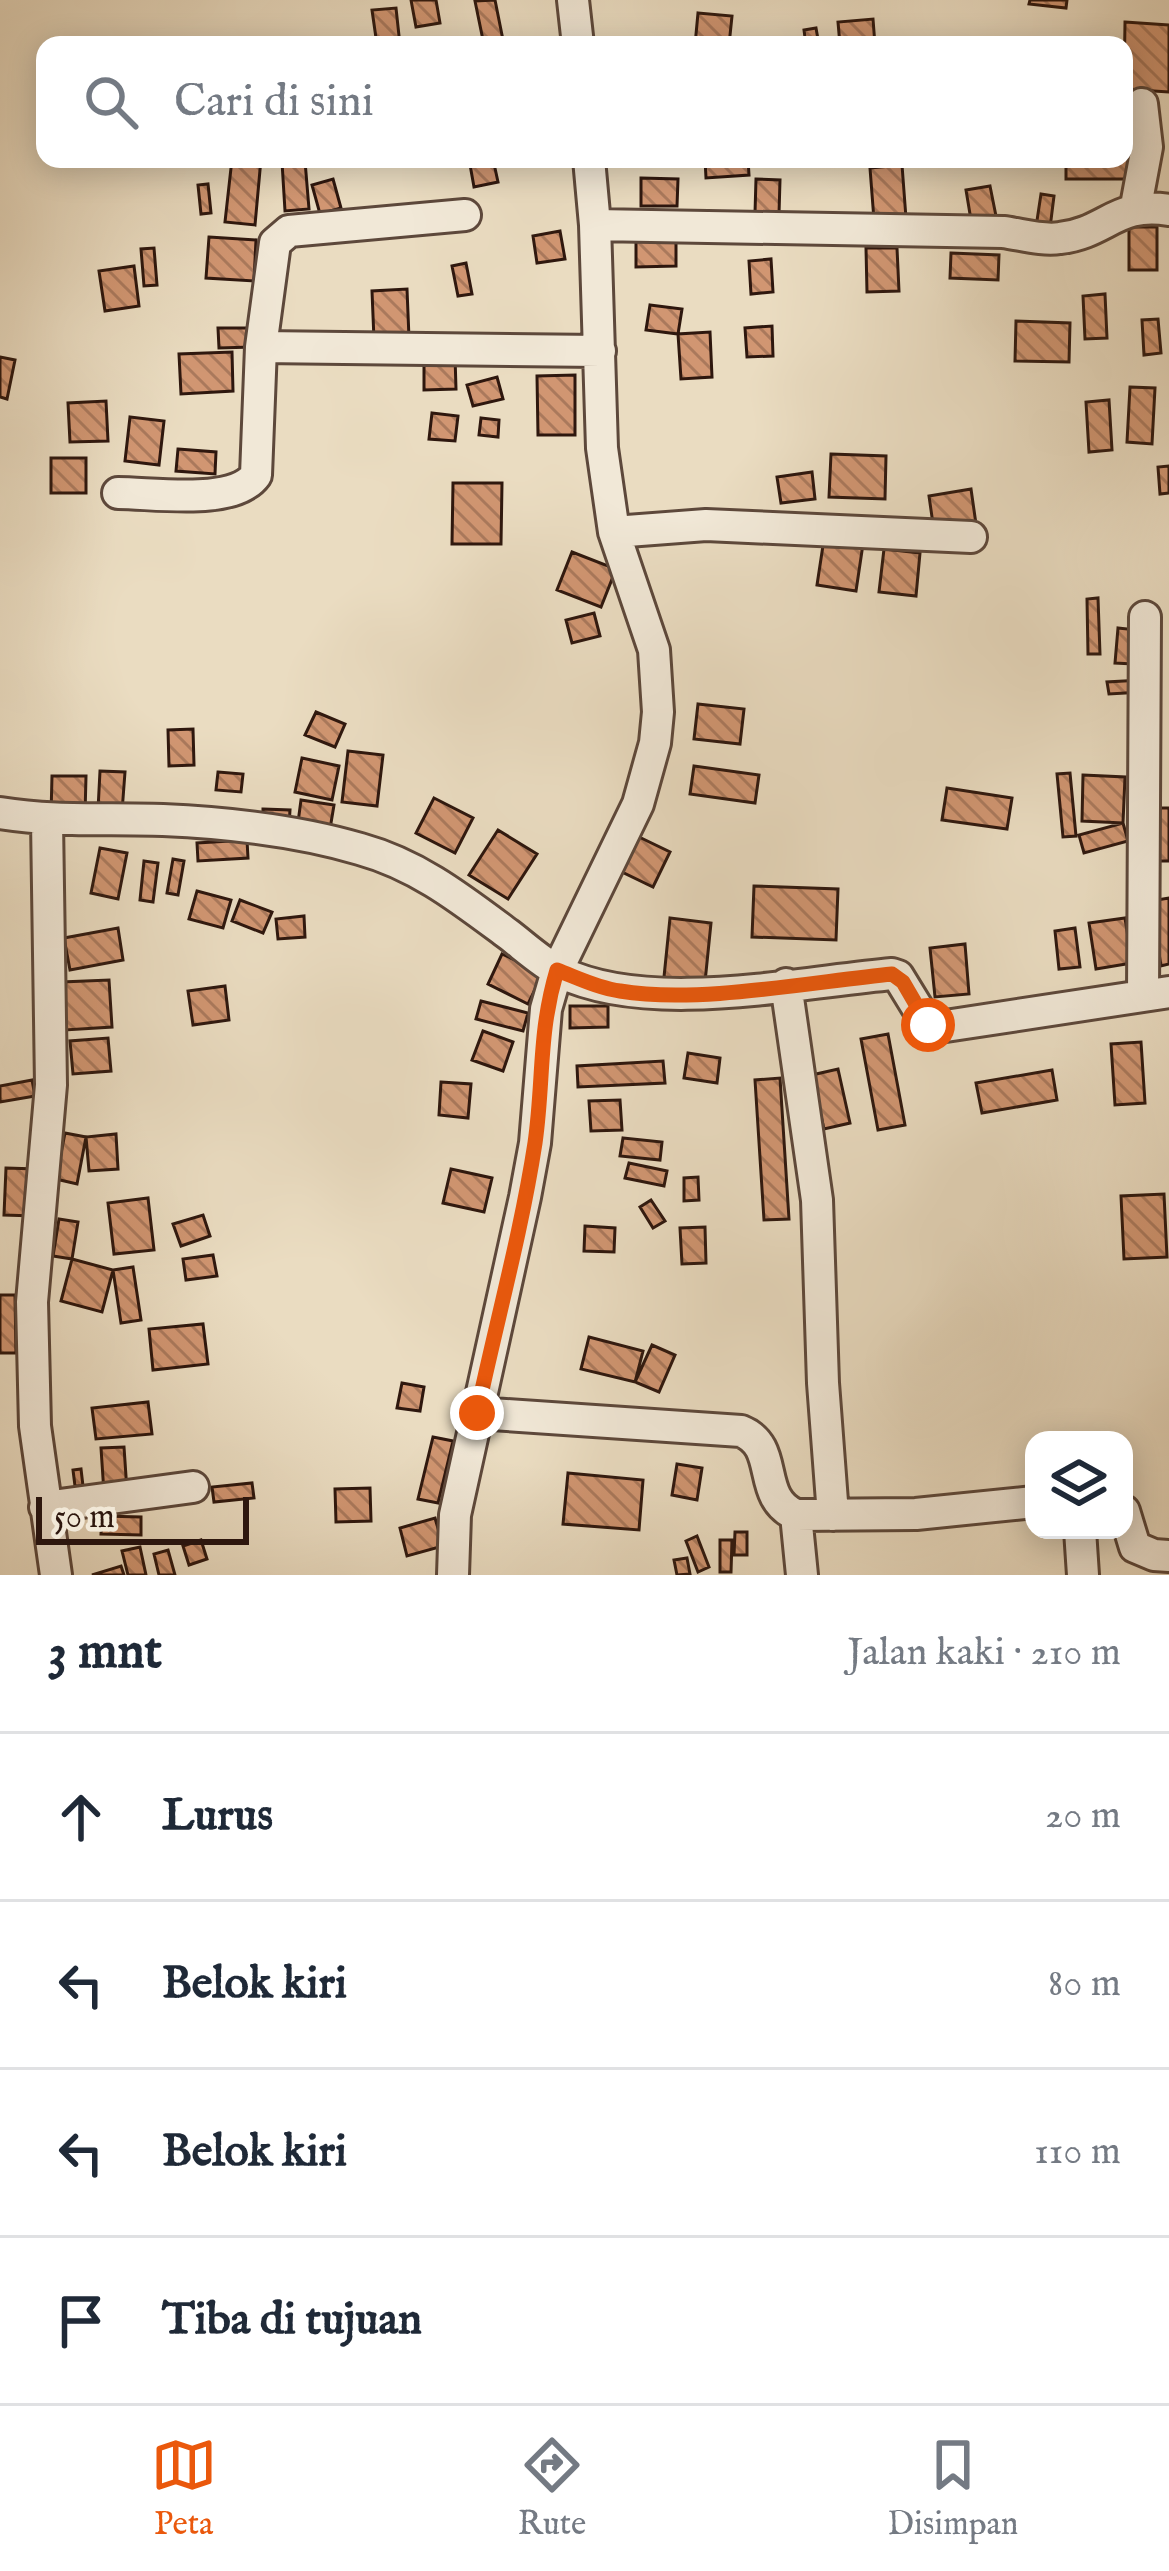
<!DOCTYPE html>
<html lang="id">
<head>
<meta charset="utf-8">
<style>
	:root { --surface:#fff; --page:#f2f2f3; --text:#1f2937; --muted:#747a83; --line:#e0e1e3; --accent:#ea580c }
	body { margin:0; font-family:"IM FELL English",serif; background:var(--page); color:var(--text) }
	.controls { position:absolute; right:36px; bottom:36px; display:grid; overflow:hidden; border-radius:24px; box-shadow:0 6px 30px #0003 }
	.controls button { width:108px; height:108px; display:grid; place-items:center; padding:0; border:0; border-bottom:3px solid var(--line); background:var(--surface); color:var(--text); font:60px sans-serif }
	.scale { position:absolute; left:36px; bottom:30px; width:213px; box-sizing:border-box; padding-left:12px; border:6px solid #2e170e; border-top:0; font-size:33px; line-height:42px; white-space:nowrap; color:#2e170e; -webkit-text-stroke:9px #f1e8d7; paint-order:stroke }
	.stop { position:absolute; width:36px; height:36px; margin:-27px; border:9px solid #ea580c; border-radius:50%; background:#fff }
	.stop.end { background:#ea580c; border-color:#fff; box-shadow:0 3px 12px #0008 }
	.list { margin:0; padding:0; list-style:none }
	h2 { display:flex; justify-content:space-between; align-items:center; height:156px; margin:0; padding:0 48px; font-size:51px }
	h2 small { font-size:39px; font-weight:400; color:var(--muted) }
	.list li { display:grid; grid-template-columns:78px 1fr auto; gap:36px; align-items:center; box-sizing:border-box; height:168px; padding:0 48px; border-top:3px solid var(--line) }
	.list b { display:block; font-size:45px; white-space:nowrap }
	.list em { font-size:39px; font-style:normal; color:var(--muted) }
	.icon { flex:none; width:66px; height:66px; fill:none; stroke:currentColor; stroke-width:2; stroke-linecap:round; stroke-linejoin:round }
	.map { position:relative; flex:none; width:1169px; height:1575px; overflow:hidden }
	.search { position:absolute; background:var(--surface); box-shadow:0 6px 30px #0003; left:36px; right:36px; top:36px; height:132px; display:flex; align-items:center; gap:30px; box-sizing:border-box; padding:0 42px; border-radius:24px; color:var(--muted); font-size:45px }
	.sheet { height:828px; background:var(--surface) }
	nav { display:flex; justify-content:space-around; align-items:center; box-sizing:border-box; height:168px; border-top:3px solid var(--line); background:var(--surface); font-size:33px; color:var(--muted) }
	nav a { display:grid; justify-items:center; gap:6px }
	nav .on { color:var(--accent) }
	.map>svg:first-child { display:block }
	.building { fill:url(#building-back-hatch); stroke:#2e170e; stroke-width:3 }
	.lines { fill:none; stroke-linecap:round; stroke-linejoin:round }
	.minor-casing { stroke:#5d483b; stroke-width:36 }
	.minor { stroke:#f1e8d7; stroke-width:30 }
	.route { stroke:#ea580c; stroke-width:15 }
</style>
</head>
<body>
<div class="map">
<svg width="1169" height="1575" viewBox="0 0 1169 1575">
	<defs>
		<pattern id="building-back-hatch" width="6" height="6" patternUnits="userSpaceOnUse" patternTransform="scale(3)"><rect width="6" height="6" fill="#d19672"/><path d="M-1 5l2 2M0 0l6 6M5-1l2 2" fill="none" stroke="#aa795c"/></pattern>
	</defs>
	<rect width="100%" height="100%" fill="#eadcc1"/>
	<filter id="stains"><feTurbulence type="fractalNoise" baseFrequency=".00167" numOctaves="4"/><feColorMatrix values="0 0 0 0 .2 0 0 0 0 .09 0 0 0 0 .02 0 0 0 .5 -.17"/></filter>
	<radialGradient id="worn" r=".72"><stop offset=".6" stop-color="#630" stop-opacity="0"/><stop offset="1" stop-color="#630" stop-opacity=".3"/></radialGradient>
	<path class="building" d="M 411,0 L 436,0 L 440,23 L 416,27 Z
		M 495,0 L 504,45 L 484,45 L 475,1 Z
		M 1030,0 L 1067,0 L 1066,8 L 1029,4 Z
		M 396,8 L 400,45 L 377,45 L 372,10 Z
		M 698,13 L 732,16 L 729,45 L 695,45 Z
		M 873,19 L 875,45 L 840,45 L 838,22 Z
		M 1125,22 L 1169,25 L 1169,92 L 1124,89 Z
		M 816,28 L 819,45 L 806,45 L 804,30 Z
		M 1124,138 L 1131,138 L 1130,179 L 1066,179 L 1066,159 L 1124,159 Z
		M 232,159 L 261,159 L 255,225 L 225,222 Z
		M 469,159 L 493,159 L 498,182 L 474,187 Z
		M 705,159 L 748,159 L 749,175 L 706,178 Z
		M 305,161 L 309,209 L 285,211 L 282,162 Z
		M 902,165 L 906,218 L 874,220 L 870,168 Z
		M 641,178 L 678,179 L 677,206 L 641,206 Z
		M 333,179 L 341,208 L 320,214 L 312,185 Z
		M 756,179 L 780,180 L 779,214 L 755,213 Z
		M 208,184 L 211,213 L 201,214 L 198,185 Z
		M 990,186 L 996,216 L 971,220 L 966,190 Z
		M 1041,194 L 1054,196 L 1050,228 L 1036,227 Z
		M 1129,227 L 1157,227 L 1157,270 L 1129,270 Z
		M 560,231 L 565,259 L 537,263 L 533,236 Z
		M 676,235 L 676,266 L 636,267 L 636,236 Z
		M 209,237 L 256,240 L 254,281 L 206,278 Z
		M 154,248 L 157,285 L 144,286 L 141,249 Z
		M 866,248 L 897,248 L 899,291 L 867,292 Z
		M 951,253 L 999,255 L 998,280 L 950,278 Z
		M 771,259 L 773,292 L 751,294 L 749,261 Z
		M 466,263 L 472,294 L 458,296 L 452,266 Z
		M 134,266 L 139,306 L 105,311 L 99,271 Z
		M 407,289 L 409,338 L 374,340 L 372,291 Z
		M 1105,294 L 1107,338 L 1085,339 L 1083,296 Z
		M 650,305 L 682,309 L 678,334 L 646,330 Z
		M 1158,319 L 1161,353 L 1144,355 L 1142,320 Z
		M 1016,321 L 1070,323 L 1069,362 L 1015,361 Z
		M 772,326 L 773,356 L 747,357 L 745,328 Z
		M 218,328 L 252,328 L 252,347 L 219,348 Z
		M 710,332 L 712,377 L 681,379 L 678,334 Z
		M 232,352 L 233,391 L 181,394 L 179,354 Z
		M 424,356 L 455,356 L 456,389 L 424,390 Z
		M 0,357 L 15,360 L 7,399 L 0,397 Z
		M 575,375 L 575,435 L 538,435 L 537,376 Z
		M 497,377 L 503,399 L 473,406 L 467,385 Z
		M 1130,387 L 1155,388 L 1152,444 L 1127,442 Z
		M 1109,400 L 1112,450 L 1089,452 L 1086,402 Z
		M 106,401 L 108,441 L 70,442 L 68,403 Z
		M 432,413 L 458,416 L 455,441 L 429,439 Z
		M 130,417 L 164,421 L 159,465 L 125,461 Z
		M 481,418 L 499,420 L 498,437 L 479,435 Z
		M 178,449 L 216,452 L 215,474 L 176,471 Z
		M 831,454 L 886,456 L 885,499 L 829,497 Z
		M 51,458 L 86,458 L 86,493 L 51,493 Z
		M 1169,466 L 1169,493 L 1160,494 L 1158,467 Z
		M 812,472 L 815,499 L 781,503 L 777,477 Z
		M 453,483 L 502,483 L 501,544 L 452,544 Z
		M 971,489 L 976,524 L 934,531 L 929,496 Z
		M 824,539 L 863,544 L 856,591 L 817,585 Z
		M 884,549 L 920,553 L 916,596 L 879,592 Z
		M 572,552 L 616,569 L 601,607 L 557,590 Z
		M 1098,598 L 1100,654 L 1088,654 L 1087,599 Z
		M 594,613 L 600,636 L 572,643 L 566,620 Z
		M 1118,628 L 1137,630 L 1133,664 L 1115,663 Z
		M 1141,680 L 1142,692 L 1109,694 L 1107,682 Z
		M 698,704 L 744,709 L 740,744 L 694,739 Z
		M 316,712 L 345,724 L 335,747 L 305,735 Z
		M 193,729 L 194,765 L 169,766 L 168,730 Z
		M 348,751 L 383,755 L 377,806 L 342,802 Z
		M 302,758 L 339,766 L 332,800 L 295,792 Z
		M 694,766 L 759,775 L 755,803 L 690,794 Z
		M 100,771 L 125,772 L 122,812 L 98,810 Z
		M 218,772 L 243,774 L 241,792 L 216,790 Z
		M 1070,773 L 1076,836 L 1063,837 L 1057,774 Z
		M 1083,775 L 1125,777 L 1123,823 L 1082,821 Z
		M 52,776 L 86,776 L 85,815 L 51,815 Z
		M 947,788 L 1012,798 L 1007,829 L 942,820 Z
		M 434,798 L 473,818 L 455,853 L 416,833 Z
		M 301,800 L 334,805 L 329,835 L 297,830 Z
		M 1158,808 L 1169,808 L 1169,861 L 1157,861 Z
		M 263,809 L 290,810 L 289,826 L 263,825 Z
		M 1123,823 L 1128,841 L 1084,853 L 1079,835 Z
		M 498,830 L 537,854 L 508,899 L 469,875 Z
		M 637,836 L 670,852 L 653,887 L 620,871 Z
		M 247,840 L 248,858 L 198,861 L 197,843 Z
		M 100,848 L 127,853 L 118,899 L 91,893 Z
		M 173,859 L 184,861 L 178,895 L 167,893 Z
		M 144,861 L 158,863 L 153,902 L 140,900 Z
		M 754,886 L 838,889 L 836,940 L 752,937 Z
		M 197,891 L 231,900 L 223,928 L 189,919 Z
		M 1169,898 L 1169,964 L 1161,966 L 1151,901 Z
		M 240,900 L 272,912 L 263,933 L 232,921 Z
		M 304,916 L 305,937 L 278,939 L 276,919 Z
		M 670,918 L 711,923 L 705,982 L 664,977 Z
		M 1125,918 L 1132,963 L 1096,969 L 1089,923 Z
		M 118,928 L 123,960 L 70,970 L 64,938 Z
		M 1075,928 L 1080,967 L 1059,969 L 1055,931 Z
		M 965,944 L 969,994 L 935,997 L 930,948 Z
		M 502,954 L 543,973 L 528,1004 L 488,984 Z
		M 109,980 L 112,1027 L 65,1030 L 62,982 Z
		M 225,986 L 229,1020 L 193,1025 L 188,991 Z
		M 481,1001 L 528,1013 L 523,1031 L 476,1019 Z
		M 570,1006 L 608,1006 L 608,1027 L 570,1028 Z
		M 483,1031 L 513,1042 L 503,1071 L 472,1060 Z
		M 888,1034 L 905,1125 L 878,1130 L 861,1039 Z
		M 108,1038 L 111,1071 L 73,1074 L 70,1041 Z
		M 1141,1042 L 1145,1103 L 1115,1105 L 1111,1044 Z
		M 688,1053 L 720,1058 L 717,1083 L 684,1078 Z
		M 663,1061 L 665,1083 L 578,1087 L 577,1066 Z
		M 838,1069 L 850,1123 L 824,1129 L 812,1075 Z
		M 1052,1070 L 1057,1100 L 982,1113 L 976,1083 Z
		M 780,1078 L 789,1219 L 764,1220 L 755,1080 Z
		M 32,1080 L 35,1096 L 0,1102 L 0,1086 Z
		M 441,1082 L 471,1084 L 468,1118 L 439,1115 Z
		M 620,1100 L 622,1130 L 591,1131 L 589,1101 Z
		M 65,1133 L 86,1137 L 77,1184 L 56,1179 Z
		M 116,1134 L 118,1169 L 89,1171 L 86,1137 Z
		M 623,1138 L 662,1142 L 660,1160 L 620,1156 Z
		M 629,1163 L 667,1171 L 664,1186 L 625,1178 Z
		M 6,1168 L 36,1169 L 34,1216 L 4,1215 Z
		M 451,1169 L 492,1178 L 484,1212 L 443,1203 Z
		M 698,1177 L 699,1200 L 684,1201 L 684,1178 Z
		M 1164,1194 L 1167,1257 L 1124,1259 L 1121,1196 Z
		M 148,1198 L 154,1250 L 114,1254 L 108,1203 Z
		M 651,1200 L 665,1221 L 653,1228 L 640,1207 Z
		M 203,1215 L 210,1236 L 181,1246 L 173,1224 Z
		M 59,1219 L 78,1222 L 72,1259 L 53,1256 Z
		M 585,1226 L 615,1228 L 614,1252 L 584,1251 Z
		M 705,1227 L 706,1263 L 682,1264 L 680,1228 Z
		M 213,1255 L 217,1276 L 186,1280 L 183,1259 Z
		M 72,1259 L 113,1270 L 102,1312 L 61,1301 Z
		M 133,1267 L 141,1320 L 121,1323 L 113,1270 Z
		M 0,1295 L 15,1295 L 16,1353 L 0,1353 Z
		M 203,1324 L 208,1364 L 153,1370 L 149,1329 Z
		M 589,1337 L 643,1351 L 635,1382 L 581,1369 Z
		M 652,1345 L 675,1355 L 659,1392 L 635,1382 Z
		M 402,1383 L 424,1387 L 420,1411 L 397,1408 Z
		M 148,1402 L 152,1434 L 96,1439 L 92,1408 Z
		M 433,1437 L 453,1441 L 438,1503 L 418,1499 Z
		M 124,1447 L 127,1491 L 104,1493 L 101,1448 Z
		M 677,1464 L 702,1468 L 697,1500 L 672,1495 Z
		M 81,1469 L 83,1486 L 75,1486 L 73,1470 Z
		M 568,1473 L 643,1480 L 639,1530 L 563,1524 Z
		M 252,1483 L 254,1498 L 214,1502 L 212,1487 Z
		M 370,1488 L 371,1521 L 336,1522 L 335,1489 Z
		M 102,1516 L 141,1517 L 141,1535 L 101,1534 Z
		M 435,1518 L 443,1546 L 407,1556 L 400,1528 Z
		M 735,1532 L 747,1532 L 747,1555 L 734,1555 Z
		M 697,1536 L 709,1567 L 698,1572 L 686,1541 Z
		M 201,1540 L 207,1559 L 189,1565 L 183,1546 Z
		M 720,1540 L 732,1540 L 731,1572 L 720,1572 Z
		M 140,1547 L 146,1575 L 128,1575 L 122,1551 Z
		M 168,1550 L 175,1575 L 159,1575 L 154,1554 Z
		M 687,1558 L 690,1574 L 677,1575 L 674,1560 Z
		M 121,1566 L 124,1575 L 92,1575 Z"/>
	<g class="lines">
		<defs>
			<path id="minor" d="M 573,0 L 578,45
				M 1136,206 L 1147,147 L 1142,104
				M 595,225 L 1003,232 C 1020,234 1042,241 1060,238 C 1106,233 1117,201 1169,210
				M 261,347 L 600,351
				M 118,493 C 155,493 234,506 256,475 L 261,347 L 275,243 L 289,231 L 465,215
				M 614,532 L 706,525 L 971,537
				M 0,813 C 55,822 108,818 163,820 C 230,823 296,830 360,849 C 418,865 461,899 508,934 C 525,947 542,963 560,972 C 649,1015 794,983 892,974 L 898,976 L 928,1025 L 939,1027 L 1169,992
				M 47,821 L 51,1085 L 32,1302 L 35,1426 L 56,1575
				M 786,984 L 817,1200 L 823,1383 L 833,1515
				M 1143,995 L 1145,617
				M 477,1413 L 741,1431 C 781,1447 755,1497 796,1515 L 916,1514 L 1034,1502
				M 45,1507 L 193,1487
				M 1124,1511 L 1135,1547 L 1154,1555 L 1169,1556
				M 796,1515 L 802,1575
				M 1080,1530 L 1083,1575
				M 453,1575 L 455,1515 L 525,1197 L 535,1143 L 546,1009 L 557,971 L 638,804 L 655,743 L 658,712 L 654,650 L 614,532 L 602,448 L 595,225 L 589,159"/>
		</defs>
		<use href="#minor" class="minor-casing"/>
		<use href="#minor" class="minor"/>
	</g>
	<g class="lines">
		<path class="route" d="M 477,1413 C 496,1323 521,1234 535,1143 C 544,1080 538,1034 557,970 C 578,978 598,988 620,991 C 698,1004 811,982 892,974 L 903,982 L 928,1025"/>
	</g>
	<rect width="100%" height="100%" filter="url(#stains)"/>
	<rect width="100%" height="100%" fill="url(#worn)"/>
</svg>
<div class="controls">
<button><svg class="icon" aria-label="layers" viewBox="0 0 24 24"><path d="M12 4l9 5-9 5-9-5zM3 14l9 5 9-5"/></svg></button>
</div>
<div class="scale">50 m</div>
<div class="stop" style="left:928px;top:1025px"></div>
<div class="stop end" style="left:477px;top:1413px"></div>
<div class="search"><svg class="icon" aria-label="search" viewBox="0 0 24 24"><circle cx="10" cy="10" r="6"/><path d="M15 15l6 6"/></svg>Cari di sini</div>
</div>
<section class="sheet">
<h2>3 mnt<small>Jalan kaki · 210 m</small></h2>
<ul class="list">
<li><svg class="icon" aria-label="ahead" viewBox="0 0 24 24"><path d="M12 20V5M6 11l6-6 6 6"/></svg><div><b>Lurus</b></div><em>20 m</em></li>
<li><svg class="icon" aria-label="left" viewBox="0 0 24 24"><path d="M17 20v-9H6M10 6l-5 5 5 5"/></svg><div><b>Belok kiri</b></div><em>80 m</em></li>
<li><svg class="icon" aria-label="left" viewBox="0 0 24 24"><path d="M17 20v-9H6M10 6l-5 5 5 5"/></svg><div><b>Belok kiri</b></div><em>110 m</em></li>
<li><svg class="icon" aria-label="arrive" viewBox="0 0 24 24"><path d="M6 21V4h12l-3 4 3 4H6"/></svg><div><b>Tiba di tujuan</b></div></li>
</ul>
</section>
<nav>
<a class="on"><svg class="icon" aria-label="map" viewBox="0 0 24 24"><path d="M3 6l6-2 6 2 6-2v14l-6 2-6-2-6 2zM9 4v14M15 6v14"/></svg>Peta</a>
<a><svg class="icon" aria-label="directions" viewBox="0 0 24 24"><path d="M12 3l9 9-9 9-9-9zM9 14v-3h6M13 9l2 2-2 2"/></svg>Rute</a>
<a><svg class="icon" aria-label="saved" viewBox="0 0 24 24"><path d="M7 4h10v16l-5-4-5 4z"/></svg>Disimpan</a>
</nav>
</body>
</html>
